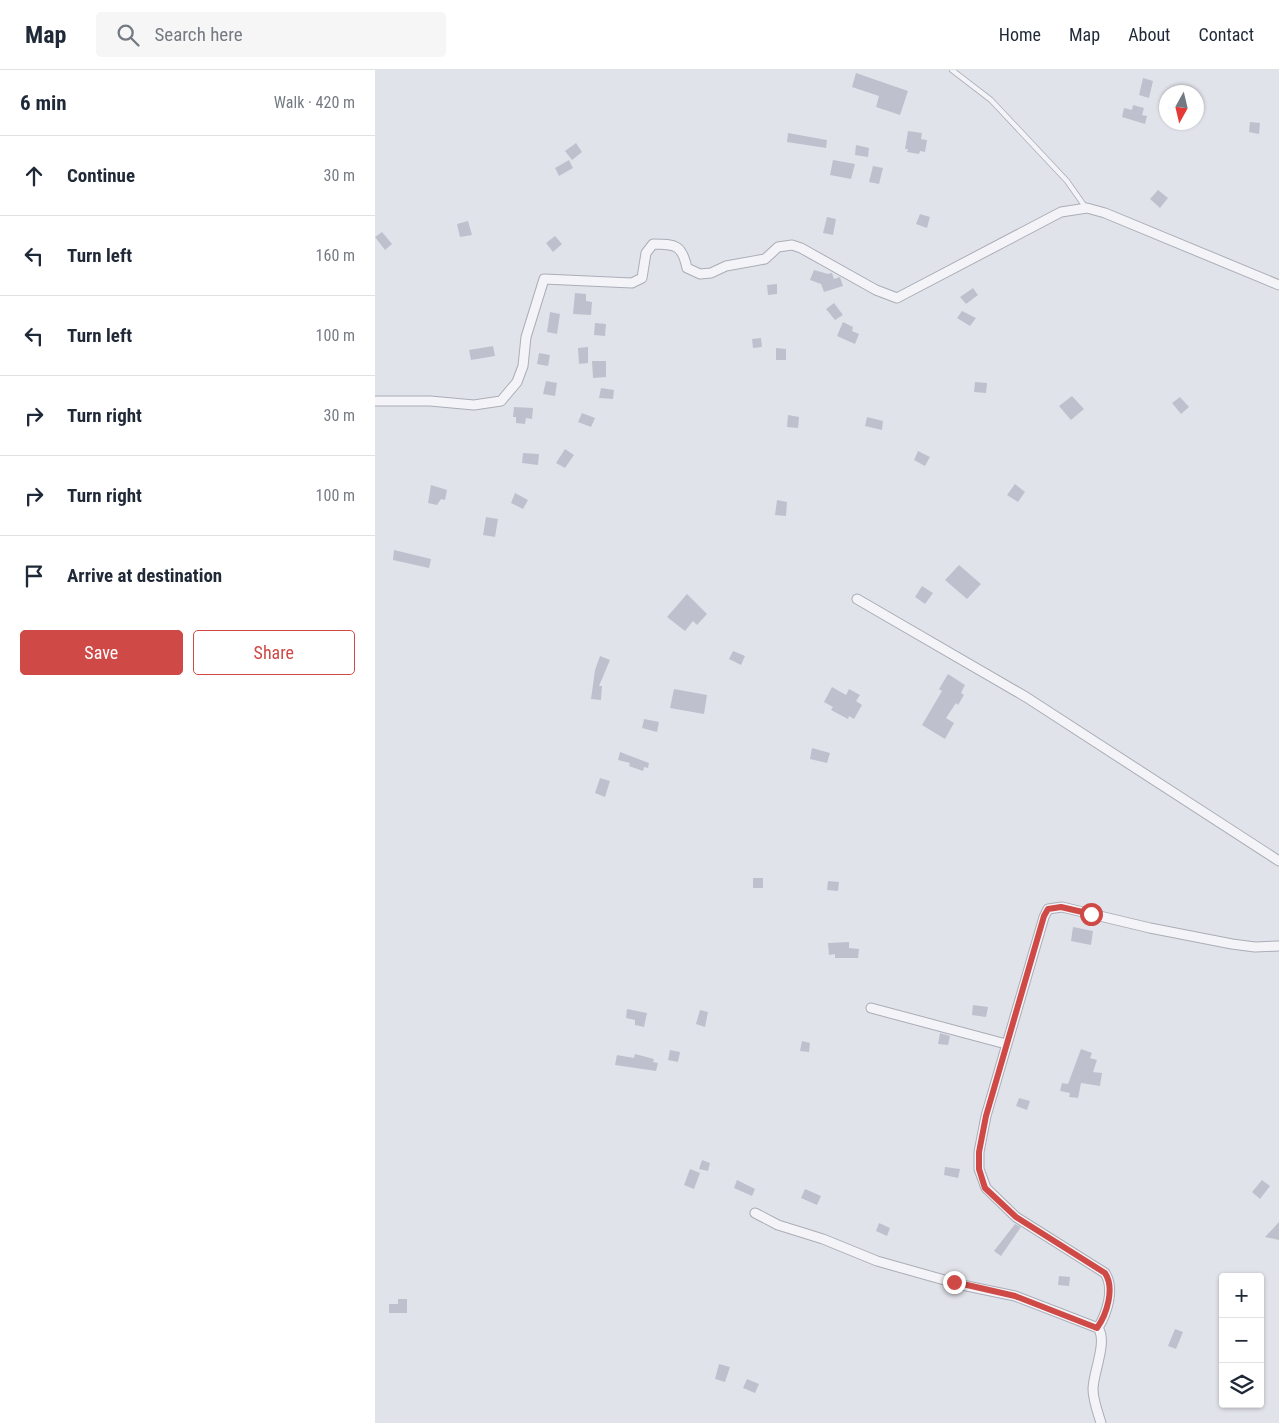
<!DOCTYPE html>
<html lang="en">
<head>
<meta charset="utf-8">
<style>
	:root { --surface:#fff; --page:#f6f6f7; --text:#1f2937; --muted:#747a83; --line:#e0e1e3; --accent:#cf4a46 }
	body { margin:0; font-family:"Roboto Condensed",sans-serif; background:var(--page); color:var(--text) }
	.controls { position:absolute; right:15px; bottom:15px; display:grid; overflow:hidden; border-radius:5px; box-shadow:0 1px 4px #0004 }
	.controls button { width:45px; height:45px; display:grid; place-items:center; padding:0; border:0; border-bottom:1px solid var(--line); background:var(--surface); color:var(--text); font:25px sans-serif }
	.compass { position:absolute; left:784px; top:15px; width:45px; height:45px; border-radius:50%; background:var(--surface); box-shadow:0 1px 4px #0004; rotate:188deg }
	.stop { position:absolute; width:15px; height:15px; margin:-11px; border:4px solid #cf4a46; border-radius:50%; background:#fff }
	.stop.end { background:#cf4a46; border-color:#fff; box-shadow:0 1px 5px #0008 }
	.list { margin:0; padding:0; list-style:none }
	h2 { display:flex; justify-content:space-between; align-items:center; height:65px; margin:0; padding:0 20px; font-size:21px }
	h2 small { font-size:16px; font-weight:400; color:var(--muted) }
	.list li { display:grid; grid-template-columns:32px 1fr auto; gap:15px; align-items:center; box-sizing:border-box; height:80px; padding:0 20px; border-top:1px solid var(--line) }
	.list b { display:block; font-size:19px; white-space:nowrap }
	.list em { font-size:16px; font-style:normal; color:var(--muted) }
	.actions { display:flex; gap:10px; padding:15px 20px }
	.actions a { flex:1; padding:11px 0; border:1px solid var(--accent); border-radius:5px; text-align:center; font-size:18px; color:var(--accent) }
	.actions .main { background:var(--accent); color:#fff }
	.icon { flex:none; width:28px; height:28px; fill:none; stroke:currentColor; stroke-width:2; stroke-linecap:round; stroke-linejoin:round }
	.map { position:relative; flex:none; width:904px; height:1353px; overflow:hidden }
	header { display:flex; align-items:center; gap:30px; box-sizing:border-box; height:70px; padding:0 25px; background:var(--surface); border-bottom:1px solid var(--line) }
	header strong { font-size:24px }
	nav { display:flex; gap:28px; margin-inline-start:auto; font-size:18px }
	.search { width:350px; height:45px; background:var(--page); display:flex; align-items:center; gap:12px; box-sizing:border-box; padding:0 18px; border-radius:5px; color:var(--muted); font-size:19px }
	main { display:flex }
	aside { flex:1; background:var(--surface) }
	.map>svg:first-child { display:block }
	.building { fill:#bec1cd }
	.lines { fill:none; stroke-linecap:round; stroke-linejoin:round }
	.lane-casing { stroke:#aaadb7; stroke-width:6 }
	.street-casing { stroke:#aaadb7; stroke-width:11 }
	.lane { stroke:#f4f4f8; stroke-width:4.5 }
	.street { stroke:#f4f4f8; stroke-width:9 }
	.route { stroke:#cf4a46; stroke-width:6 }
</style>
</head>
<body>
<header>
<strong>Map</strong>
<div class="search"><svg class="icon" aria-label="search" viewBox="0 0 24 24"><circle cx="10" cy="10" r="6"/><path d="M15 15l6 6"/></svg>Search here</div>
<nav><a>Home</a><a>Map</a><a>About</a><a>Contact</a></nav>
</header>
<main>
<aside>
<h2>6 min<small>Walk · 420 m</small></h2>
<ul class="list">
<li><svg class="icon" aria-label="ahead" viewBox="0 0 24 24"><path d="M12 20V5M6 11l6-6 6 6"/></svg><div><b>Continue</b></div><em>30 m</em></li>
<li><svg class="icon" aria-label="left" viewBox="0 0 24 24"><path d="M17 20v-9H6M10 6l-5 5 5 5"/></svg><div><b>Turn left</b></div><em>160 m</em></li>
<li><svg class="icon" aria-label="left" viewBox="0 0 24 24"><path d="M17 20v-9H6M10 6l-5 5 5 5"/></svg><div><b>Turn left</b></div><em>100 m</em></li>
<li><svg class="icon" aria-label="right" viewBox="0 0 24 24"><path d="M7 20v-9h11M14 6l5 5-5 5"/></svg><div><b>Turn right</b></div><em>30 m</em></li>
<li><svg class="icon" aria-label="right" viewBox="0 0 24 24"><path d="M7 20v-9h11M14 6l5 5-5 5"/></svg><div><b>Turn right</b></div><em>100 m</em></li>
<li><svg class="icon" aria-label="arrive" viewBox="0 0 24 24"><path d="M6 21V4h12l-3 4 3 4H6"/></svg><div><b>Arrive at destination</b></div></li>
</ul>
<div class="actions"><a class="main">Save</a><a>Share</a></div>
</aside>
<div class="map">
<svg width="904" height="1353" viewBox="0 0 904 1353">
	<rect width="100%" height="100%" fill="#e1e3ea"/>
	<path class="building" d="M 481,3 L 533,21 L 525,45 L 501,37 L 504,26 L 477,17 Z
		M 768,8 L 778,11 L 774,28 L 764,25 Z
		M 758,35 L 769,38 L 767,45 L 772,46 L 770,54 L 747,47 L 749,38 L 757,40 Z
		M 875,52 L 885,53 L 884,64 L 874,62 Z
		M 533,61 L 547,63 L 546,69 L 552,70 L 550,82 L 545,81 L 544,84 L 532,82 L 533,79 L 530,79 Z
		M 413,63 L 452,70 L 451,78 L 412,72 Z
		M 201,73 L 207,82 L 197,90 L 190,81 Z
		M 481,75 L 494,78 L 493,87 L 480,85 Z
		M 194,90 L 198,98 L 184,106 L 180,98 Z
		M 458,90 L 480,94 L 476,109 L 455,105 Z
		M 498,96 L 508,98 L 504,114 L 494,112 Z
		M 783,120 L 793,128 L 785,138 L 775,129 Z
		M 545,144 L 555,147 L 552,158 L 541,154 Z
		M 452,147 L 461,149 L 458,165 L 448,163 Z
		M 93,151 L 97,165 L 85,167 L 82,154 Z
		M 7,162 L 17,174 L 10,180 L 0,167 Z
		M 180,166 L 187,174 L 178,182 L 171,173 Z
		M 439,200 L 453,204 L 457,203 L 459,209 L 465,207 L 468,216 L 449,222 L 446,214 L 435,210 Z
		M 402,214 L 402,224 L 393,225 L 392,215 Z
		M 598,218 L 603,225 L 591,234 L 585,227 Z
		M 200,223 L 211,224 L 211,231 L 217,232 L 216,245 L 198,244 Z
		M 459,233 L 468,245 L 460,250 L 451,239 Z
		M 587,241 L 601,248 L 595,256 L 582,248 Z
		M 175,242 L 185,244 L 182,264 L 172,262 Z
		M 468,252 L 478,257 L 477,261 L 484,264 L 480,274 L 462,266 Z
		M 220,253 L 231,254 L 230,266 L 219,265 Z
		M 386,268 L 387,277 L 378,278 L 377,269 Z
		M 118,276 L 120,286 L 96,290 L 94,280 Z
		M 213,277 L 213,293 L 204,294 L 203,278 Z
		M 401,278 L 411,279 L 411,290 L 401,290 Z
		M 164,283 L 175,285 L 173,296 L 162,294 Z
		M 217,291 L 231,291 L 231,307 L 218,308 Z
		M 171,311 L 182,313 L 180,326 L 168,324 Z
		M 600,312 L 612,313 L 611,323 L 599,322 Z
		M 226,318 L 239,320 L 238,329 L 224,328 Z
		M 697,326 L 709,339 L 696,350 L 684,336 Z
		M 805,327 L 814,337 L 806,344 L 797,333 Z
		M 139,337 L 158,338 L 157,349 L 151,348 L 150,354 L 141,353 L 141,347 L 138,347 Z
		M 207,343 L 220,348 L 216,357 L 203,352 Z
		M 413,345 L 424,347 L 423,358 L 412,357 Z
		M 492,347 L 508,351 L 507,360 L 490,356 Z
		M 190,379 L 199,385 L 190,398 L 181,393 Z
		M 543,381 L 555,387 L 550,396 L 539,390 Z
		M 148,383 L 164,384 L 163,395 L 147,393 Z
		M 640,414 L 650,422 L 643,432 L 632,425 Z
		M 56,415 L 72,420 L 70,430 L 66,429 L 62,435 L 53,433 Z
		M 140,423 L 153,430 L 148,439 L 136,433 Z
		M 402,430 L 412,432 L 411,446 L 400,445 Z
		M 111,447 L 123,449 L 120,467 L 108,465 Z
		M 19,480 L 56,489 L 54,498 L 18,490 Z
		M 584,495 L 606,514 L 592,529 L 570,510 Z
		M 547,516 L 558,523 L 550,534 L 540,527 Z
		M 312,524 L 332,544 L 322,555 L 318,551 L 310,561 L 292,547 Z
		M 358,581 L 370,586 L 366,595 L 354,589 Z
		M 225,586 L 235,590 L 224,616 L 227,616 L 226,630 L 216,629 L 220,600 Z
		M 573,604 L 590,615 L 586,623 L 589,625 L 583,635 L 581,633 L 571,648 L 579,653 L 570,669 L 547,655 L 567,621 L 564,619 Z
		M 457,617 L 471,625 L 474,619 L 485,625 L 481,631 L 487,635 L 479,649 L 474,646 L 473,649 L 456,640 L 458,637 L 449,632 Z
		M 299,619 L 332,625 L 329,644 L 295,638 Z
		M 269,649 L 284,652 L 282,662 L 267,658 Z
		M 437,678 L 455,683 L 452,693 L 435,689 Z
		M 245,682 L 274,693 L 273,698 L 269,697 L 268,701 L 254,696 L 255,693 L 243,690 Z
		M 225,708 L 235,711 L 230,727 L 220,723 Z
		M 378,808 L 388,808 L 388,818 L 378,818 Z
		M 453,811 L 464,812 L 463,821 L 452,820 Z
		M 698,857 L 718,861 L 716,875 L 696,871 Z
		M 474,872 L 474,878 L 484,879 L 483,888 L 460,888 L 460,884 L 454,885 L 453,873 Z
		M 598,935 L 613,937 L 611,947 L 597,945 Z
		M 252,939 L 272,943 L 269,957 L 260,955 L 260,950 L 251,948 Z
		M 325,940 L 333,942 L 330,957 L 321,954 Z
		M 565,963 L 575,966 L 573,975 L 563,974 Z
		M 427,971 L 435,973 L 434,982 L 425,981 Z
		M 706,979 L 717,983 L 715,988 L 722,990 L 718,1002 L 727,1003 L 725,1016 L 706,1013 L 703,1028 L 694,1027 L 695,1023 L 685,1021 L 687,1013 L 693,1014 Z
		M 295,980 L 305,982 L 303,992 L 293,990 Z
		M 260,984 L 279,989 L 278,992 L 283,993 L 281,1001 L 240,995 L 242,985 L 259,988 Z
		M 644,1028 L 655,1031 L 652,1040 L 641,1036 Z
		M 327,1090 L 335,1093 L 333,1101 L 324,1099 Z
		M 570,1097 L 585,1099 L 583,1108 L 569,1105 Z
		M 315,1099 L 325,1103 L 319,1119 L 309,1115 Z
		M 362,1110 L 380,1119 L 377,1126 L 359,1118 Z
		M 887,1110 L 895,1116 L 885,1129 L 877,1122 Z
		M 430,1119 L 446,1126 L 442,1135 L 426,1128 Z
		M 904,1152 L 904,1170 L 890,1167 Z
		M 504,1153 L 515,1158 L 512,1166 L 501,1161 Z
		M 640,1154 L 646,1157 L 626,1186 L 619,1181 Z
		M 684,1206 L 695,1207 L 694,1216 L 683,1215 Z
		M 23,1229 L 32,1229 L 32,1243 L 14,1243 L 14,1234 L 23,1234 Z
		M 800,1259 L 808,1262 L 801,1279 L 793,1276 Z
		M 344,1294 L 355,1297 L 350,1312 L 340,1309 Z
		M 372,1309 L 384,1314 L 380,1323 L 368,1318 Z"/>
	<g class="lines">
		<defs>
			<path id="lane" d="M 577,0 L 616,30 L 692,111 L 711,138"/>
			<path id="street" d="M 0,331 L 55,331 L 99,335 L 126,331 L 142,312 L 148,296 L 151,267 L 169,209 L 257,213 L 267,208 L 271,183 L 278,174 C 301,174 307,175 312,198 L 325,204 L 336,203 L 351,196 L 390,189 L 403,177 L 417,175 L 426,178 L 501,220 L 522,228 L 686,142 L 712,138 L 730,143 L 904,215
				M 482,529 L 651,627 L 904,791
				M 496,938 L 631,974
				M 380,1143 L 403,1155 L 448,1169 L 502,1191 L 587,1215 L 640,1226 L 723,1258 C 733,1271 718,1303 718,1319 C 718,1330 723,1343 726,1353
				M 723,1258 C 732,1243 740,1219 730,1203 L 641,1147 L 611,1118 L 604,1099 L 604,1082 L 611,1046 L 669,847 L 673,839 L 687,837 L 775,858 L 857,874 L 880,877 L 904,876"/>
		</defs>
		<use href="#lane" class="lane-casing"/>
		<use href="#street" class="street-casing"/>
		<use href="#lane" class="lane"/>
		<use href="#street" class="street"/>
	</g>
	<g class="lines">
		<path class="route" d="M 579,1212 L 640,1226 L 722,1258 C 732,1244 740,1218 730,1203 L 641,1147 L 610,1118 L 604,1099 L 604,1082 L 611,1046 L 669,846 L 673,839 L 686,837 L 716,844"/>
	</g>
</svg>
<div class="controls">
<button>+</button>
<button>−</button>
<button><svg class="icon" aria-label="layers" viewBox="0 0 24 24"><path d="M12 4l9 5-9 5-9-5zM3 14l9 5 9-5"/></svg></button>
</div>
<svg class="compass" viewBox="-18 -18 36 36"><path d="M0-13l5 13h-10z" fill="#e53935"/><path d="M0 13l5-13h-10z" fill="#747a83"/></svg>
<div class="stop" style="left:716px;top:844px"></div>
<div class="stop end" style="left:579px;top:1212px"></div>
</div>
</main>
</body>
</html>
